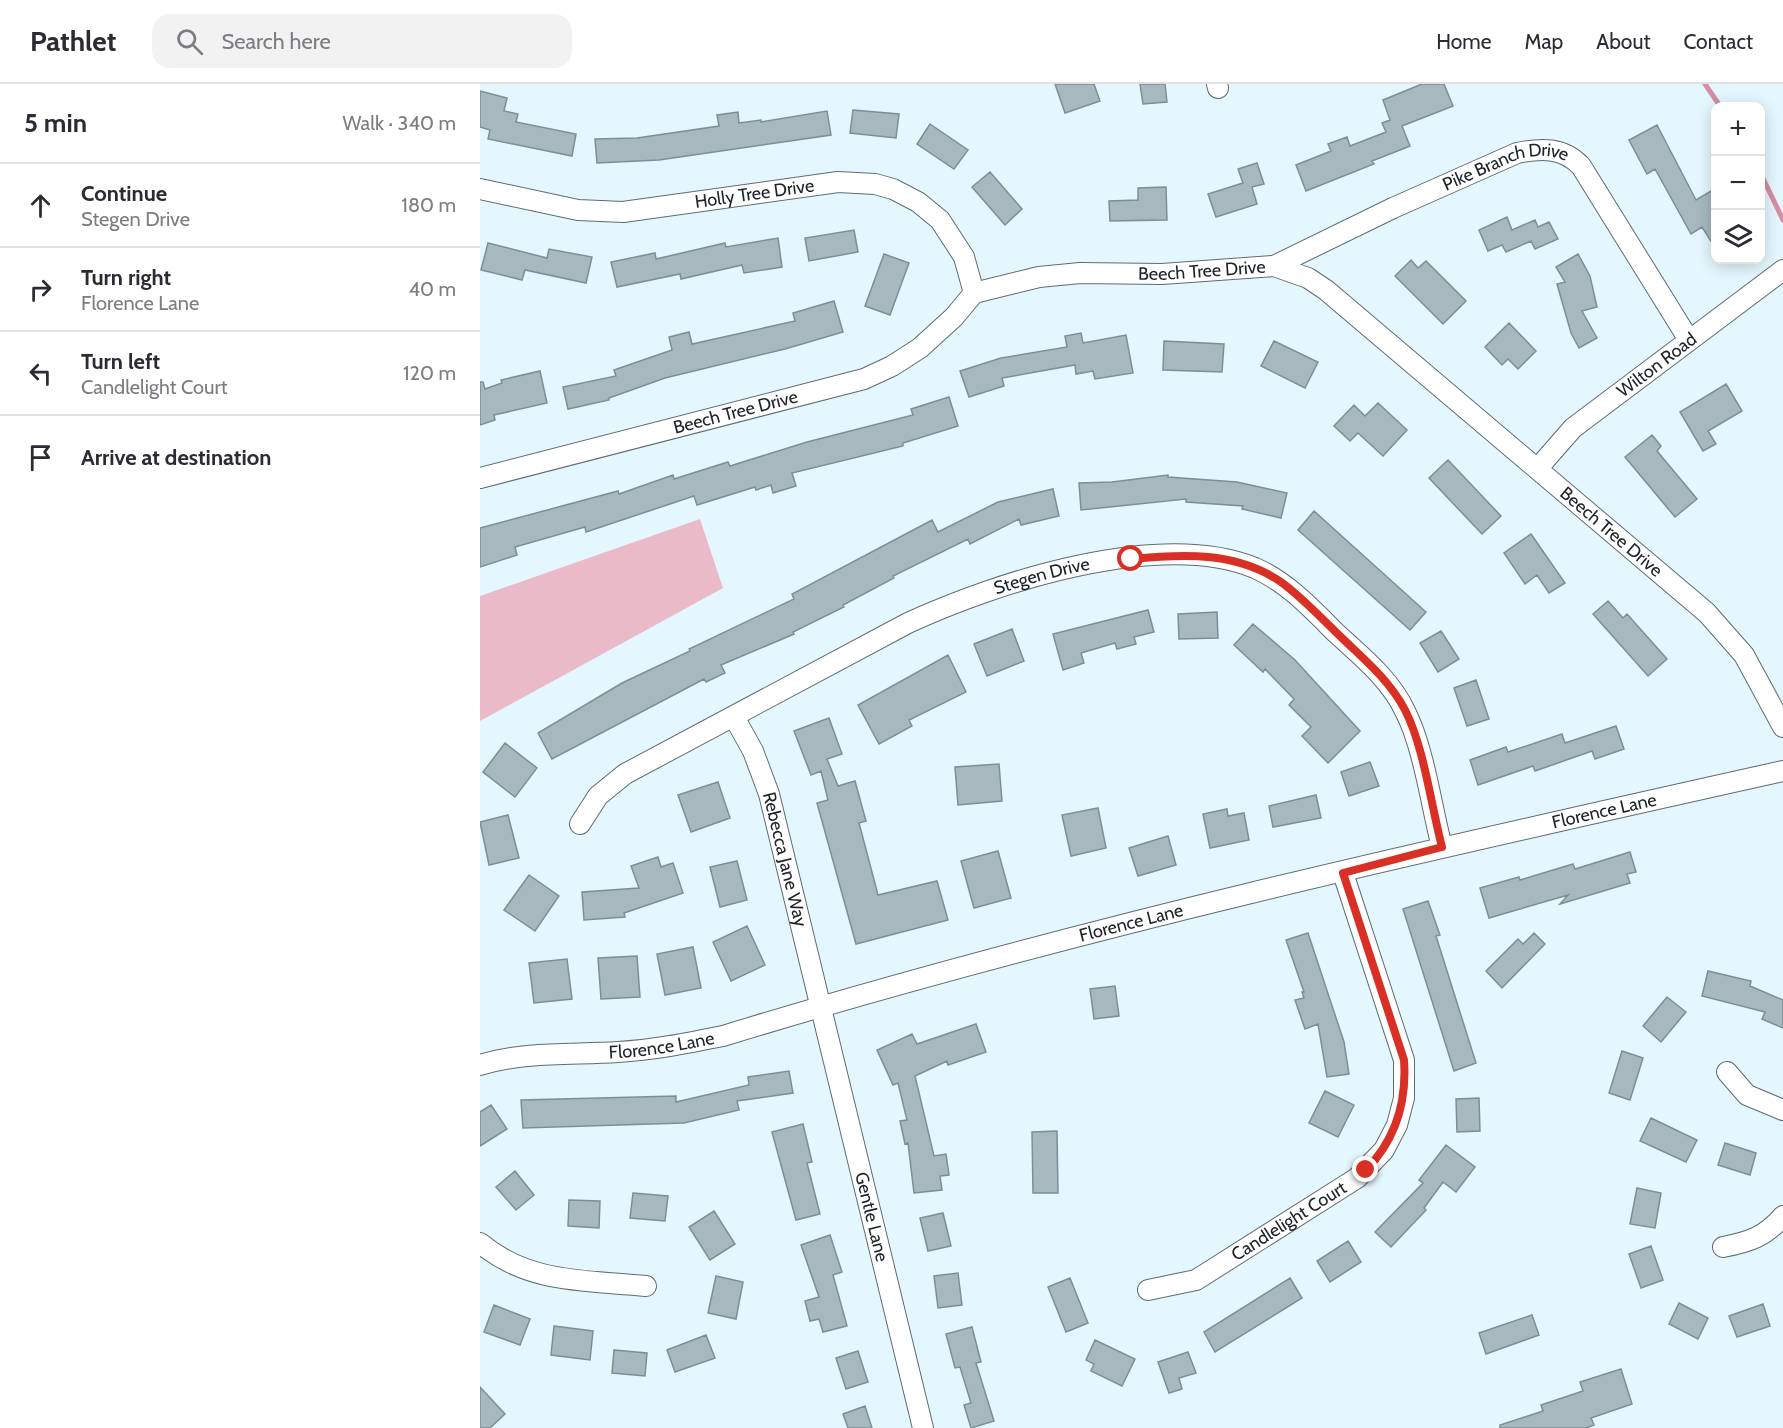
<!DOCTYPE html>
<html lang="en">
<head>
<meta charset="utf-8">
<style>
	:root { --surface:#fff; --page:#f2f2f3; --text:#2b2b33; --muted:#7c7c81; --line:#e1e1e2 }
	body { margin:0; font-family:Cabin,sans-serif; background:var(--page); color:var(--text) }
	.controls { position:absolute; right:18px; top:18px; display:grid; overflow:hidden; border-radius:12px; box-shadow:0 3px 15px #0003 }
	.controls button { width:54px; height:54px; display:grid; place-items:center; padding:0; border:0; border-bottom:2px solid var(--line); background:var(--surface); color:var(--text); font:30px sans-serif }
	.stop { position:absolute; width:18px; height:18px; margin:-14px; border:4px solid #d93025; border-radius:50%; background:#fff }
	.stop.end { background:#d93025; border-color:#fff; box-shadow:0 2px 6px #0008 }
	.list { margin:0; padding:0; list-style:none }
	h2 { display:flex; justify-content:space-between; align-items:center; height:78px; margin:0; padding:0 24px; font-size:26px }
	h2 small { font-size:20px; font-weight:400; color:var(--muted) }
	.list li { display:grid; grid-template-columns:39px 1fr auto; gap:18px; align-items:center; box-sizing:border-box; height:84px; padding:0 24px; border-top:2px solid var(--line) }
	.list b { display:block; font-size:22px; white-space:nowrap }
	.list p { margin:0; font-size:20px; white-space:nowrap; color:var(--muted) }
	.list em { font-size:20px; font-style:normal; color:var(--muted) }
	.icon { flex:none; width:33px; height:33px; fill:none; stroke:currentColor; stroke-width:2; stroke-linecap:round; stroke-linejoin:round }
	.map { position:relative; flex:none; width:1303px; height:1344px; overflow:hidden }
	header { display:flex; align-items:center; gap:36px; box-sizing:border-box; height:84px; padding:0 30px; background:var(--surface); border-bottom:2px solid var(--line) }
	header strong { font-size:28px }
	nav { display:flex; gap:33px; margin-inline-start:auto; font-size:21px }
	.search { width:420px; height:54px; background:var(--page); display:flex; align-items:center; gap:15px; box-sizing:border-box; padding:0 21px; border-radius:18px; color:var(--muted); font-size:22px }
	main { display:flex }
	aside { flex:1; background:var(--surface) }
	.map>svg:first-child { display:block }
	.green { fill:#ebbac8 }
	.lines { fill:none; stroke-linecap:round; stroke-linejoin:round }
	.stream { stroke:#d78da3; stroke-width:5 }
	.building { fill:#a7b8bf; stroke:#7e8e94; stroke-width:1.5 }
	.minor-casing { stroke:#5d6c72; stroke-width:22 }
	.minor { stroke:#fff; stroke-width:20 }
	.route { stroke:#d93025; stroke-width:8 }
	.labels { text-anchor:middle; stroke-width:6; stroke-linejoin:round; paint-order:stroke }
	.street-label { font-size:18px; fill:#1c2225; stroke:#fff }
</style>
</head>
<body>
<header>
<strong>Pathlet</strong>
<div class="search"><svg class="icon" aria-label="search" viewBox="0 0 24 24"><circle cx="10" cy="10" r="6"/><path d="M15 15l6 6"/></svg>Search here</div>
<nav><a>Home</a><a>Map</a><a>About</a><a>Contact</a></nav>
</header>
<main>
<aside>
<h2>5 min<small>Walk · 340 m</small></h2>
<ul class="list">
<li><svg class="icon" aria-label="ahead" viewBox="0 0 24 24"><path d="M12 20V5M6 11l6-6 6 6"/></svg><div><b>Continue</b><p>Stegen Drive</p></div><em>180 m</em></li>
<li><svg class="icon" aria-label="right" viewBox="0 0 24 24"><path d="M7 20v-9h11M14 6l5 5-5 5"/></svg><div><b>Turn right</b><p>Florence Lane</p></div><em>40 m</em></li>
<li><svg class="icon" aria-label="left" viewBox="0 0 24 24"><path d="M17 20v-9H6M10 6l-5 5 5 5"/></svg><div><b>Turn left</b><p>Candlelight Court</p></div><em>120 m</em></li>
<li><svg class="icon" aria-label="arrive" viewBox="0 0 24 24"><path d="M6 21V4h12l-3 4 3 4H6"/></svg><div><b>Arrive at destination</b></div></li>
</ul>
</aside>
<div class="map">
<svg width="1303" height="1344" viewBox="0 0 1303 1344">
	<rect width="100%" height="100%" fill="#e5f7fe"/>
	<path class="green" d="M 220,435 L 243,504 L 0,637 L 0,512 Z"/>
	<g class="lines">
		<path class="stream" d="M 1225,0 L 1240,22
			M 1280,88 L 1303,136"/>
	</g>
	<path class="building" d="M 575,0 L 614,0 L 620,17 L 585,29 Z
		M 660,0 L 685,0 L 687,18 L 663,20 Z
		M 942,0 L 964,0 L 973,22 L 922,42 L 930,62 L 892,77 L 894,80 L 826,107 L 816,81 L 851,67 L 848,60 L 867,53 L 870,62 L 906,48 L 902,39 L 910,36 L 903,16 Z
		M 0,7 L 27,14 L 24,27 L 38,30 L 36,38 L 96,50 L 92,72 L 8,55 L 10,46 L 0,43 Z
		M 373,26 L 419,30 L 416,54 L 370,49 Z
		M 347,27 L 351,51 L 179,76 L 117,79 L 115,55 L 157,54 L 239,42 L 237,31 L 258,28 L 259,39 L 281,36 L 281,38 Z
		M 450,40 L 488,66 L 474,85 L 437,60 Z
		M 1177,41 L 1216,116 L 1236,104 L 1236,165 L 1222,143 L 1211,150 L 1175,85 L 1167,90 L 1149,56 Z
		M 777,79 L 784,100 L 772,103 L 777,120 L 736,133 L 728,110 L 763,99 L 758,85 Z
		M 510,88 L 542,125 L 525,141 L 492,103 Z
		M 686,103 L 687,136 L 630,137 L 629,117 L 658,116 L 658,104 Z
		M 1027,133 L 1032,146 L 1055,136 L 1058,143 L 1069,138 L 1078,155 L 1055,165 L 1051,157 L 1026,168 L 1022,161 L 1008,167 L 999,146 Z
		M 374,146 L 378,168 L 329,177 L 325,154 Z
		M 298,154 L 302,183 L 264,189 L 262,181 L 201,195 L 200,190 L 137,203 L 131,178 L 175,169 L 176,175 L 245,159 L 246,163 Z
		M 8,159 L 67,174 L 69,165 L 112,173 L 106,199 L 45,186 L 42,196 L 1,186 Z
		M 404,170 L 429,179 L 410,231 L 385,222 Z
		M 1098,170 L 1110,192 L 1117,223 L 1102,227 L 1117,254 L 1099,264 L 1091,249 L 1077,200 L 1085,198 L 1076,183 Z
		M 931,176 L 938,184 L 946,177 L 986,217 L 963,240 L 915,192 Z
		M 354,217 L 363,248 L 305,265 L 185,294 L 129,314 L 129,316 L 88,325 L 83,303 L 136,292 L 134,286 L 192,266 L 189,253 L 209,248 L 212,260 L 315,237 L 313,229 Z
		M 1029,239 L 1056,267 L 1038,285 L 1028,275 L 1022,281 L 1005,263 Z
		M 601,249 L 603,259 L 646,251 L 653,289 L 615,295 L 613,287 L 596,290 L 595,281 L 522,294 L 524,302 L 489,313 L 480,287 L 521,274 L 587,263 L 585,252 Z
		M 684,257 L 744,260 L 742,288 L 683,286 Z
		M 794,257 L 838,278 L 825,304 L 781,282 Z
		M 60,287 L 67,319 L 14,331 L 15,336 L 0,341 L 0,298 L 3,298 L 5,305 L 22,299 L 21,296 Z
		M 1246,300 L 1262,327 L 1228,347 L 1236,360 L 1223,367 L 1200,328 Z
		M 469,313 L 478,342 L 423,359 L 423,362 L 312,389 L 316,402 L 293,409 L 291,401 L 276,406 L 275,403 L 217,421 L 214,412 L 106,448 L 105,443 L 35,463 L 37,471 L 0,483 L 0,444 L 138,407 L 139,410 L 193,391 L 194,395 L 248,378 L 250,382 L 327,358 L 433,331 L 431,325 Z
		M 898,319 L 927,346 L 903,372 L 878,349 L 870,357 L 854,342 L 874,321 L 885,332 Z
		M 1172,351 L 1181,362 L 1177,367 L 1217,415 L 1195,433 L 1145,373 Z
		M 968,376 L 1021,432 L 1002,450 L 949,394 Z
		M 688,391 L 688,393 L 757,398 L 807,409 L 801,434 L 762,425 L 763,422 L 706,418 L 706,415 L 601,426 L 599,399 L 632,398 Z
		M 573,405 L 579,432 L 541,441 L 539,435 L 490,460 L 488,455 L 413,492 L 414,494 L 363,521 L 364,523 L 313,548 L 314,550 L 241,581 L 245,589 L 226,598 L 224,595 L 72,675 L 58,649 L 142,599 L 210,567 L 209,565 L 314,515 L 312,510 L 452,436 L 458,448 L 518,418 Z
		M 834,427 L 946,528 L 930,546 L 818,446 Z
		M 1051,450 L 1085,499 L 1069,509 L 1057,491 L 1045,500 L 1024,469 Z
		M 1128,517 L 1143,534 L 1147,530 L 1187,575 L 1168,592 L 1113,530 Z
		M 668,526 L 674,548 L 654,553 L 656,560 L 637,565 L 635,559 L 601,569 L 604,579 L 583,586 L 573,550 Z
		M 737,528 L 738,554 L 699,555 L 698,530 Z
		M 773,540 L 815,576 L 880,647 L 848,679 L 822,652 L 831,643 L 809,621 L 814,615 L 785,585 L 783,588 L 754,561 Z
		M 532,545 L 544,577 L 507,592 L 494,560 Z
		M 961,547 L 979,575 L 958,588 L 940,559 Z
		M 468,571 L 486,608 L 429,636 L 432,642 L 399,660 L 378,621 Z
		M 996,596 L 1009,635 L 987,642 L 974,604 Z
		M 349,634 L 362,670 L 347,675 L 358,702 L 375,697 L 386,737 L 379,739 L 398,811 L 457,797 L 468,836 L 376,860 L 337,719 L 348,716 L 341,687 L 331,691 L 314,647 Z
		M 1136,642 L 1144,665 L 1115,675 L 1112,667 L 1055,687 L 1053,682 L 998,701 L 990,676 L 1026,663 L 1028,668 L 1082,650 L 1085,659 Z
		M 25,659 L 57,684 L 35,713 L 3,688 Z
		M 890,678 L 899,702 L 869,712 L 861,688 Z
		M 519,680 L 522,717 L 478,721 L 475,683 Z
		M 238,698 L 250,734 L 211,748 L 198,711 Z
		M 836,711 L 841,734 L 793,743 L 789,722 Z
		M 618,724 L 626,764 L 591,772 L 582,731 Z
		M 747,725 L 748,732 L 764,729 L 769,756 L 730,764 L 723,730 Z
		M 28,731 L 39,774 L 9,781 L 0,738 Z
		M 688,752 L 696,781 L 658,792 L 649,764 Z
		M 518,767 L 531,814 L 494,824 L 481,777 Z
		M 1150,768 L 1156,788 L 1147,790 L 1150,799 L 1080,820 L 1088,811 L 1009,834 L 1000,804 L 1039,793 L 1040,796 L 1093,780 L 1095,785 Z
		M 178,773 L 181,783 L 193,779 L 203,809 L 144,829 L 145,833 L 104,836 L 102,808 L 159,804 L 151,782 Z
		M 257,777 L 267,816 L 240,823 L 230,783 Z
		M 49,791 L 79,812 L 55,847 L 24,826 Z
		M 948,817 L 960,851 L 956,852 L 996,979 L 974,987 L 923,825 Z
		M 267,842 L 285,881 L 251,897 L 233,858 Z
		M 828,849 L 864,958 L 869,990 L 847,993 L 838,940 L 825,945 L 815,916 L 824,914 L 822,908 L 824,908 L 806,856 Z
		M 1054,849 L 1065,860 L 1022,904 L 1006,887 L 1038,855 L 1043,860 Z
		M 213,863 L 221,904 L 185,911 L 177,870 Z
		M 157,872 L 160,913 L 121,915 L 118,874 Z
		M 87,875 L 92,915 L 54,919 L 49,879 Z
		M 1228,887 L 1271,897 L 1270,902 L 1303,916 L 1303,944 L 1282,935 L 1285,928 L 1222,912 Z
		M 635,902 L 639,932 L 614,935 L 610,905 Z
		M 1187,913 L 1206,928 L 1181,958 L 1163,942 Z
		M 496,940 L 506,968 L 468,981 L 467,977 L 435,992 L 454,1072 L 466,1070 L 469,1091 L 460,1092 L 462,1106 L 434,1109 L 428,1059 L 425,1060 L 420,1037 L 427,1036 L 418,999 L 413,1001 L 397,966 L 432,950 L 437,960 Z
		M 1142,967 L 1163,974 L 1150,1016 L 1129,1009 Z
		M 309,987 L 313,1009 L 257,1017 L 259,1026 L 204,1039 L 43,1044 L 41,1016 L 196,1012 L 196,1018 L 269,1001 L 268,993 Z
		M 845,1007 L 874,1021 L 858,1053 L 829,1039 Z
		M 999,1014 L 1000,1047 L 977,1048 L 976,1015 Z
		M 11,1021 L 27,1045 L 0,1062 L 0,1028 Z
		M 1171,1034 L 1217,1056 L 1206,1078 L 1160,1057 Z
		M 323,1040 L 332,1078 L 327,1079 L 340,1130 L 316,1136 L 292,1048 Z
		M 577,1047 L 578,1109 L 553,1109 L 552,1048 Z
		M 1245,1059 L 1276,1069 L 1270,1091 L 1238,1081 Z
		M 966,1061 L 995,1083 L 976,1108 L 963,1098 L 944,1124 L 946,1126 L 911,1163 L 895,1148 L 943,1099 L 939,1096 Z
		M 35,1087 L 54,1111 L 36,1126 L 16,1103 Z
		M 1157,1104 L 1181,1109 L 1175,1144 L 1150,1140 Z
		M 153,1109 L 188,1112 L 185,1137 L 150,1134 Z
		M 89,1116 L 120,1117 L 119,1144 L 88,1142 Z
		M 234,1127 L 255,1160 L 230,1176 L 209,1143 Z
		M 463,1129 L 471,1162 L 448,1167 L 440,1134 Z
		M 350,1151 L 362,1188 L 353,1191 L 367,1242 L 343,1248 L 339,1235 L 330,1237 L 325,1217 L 339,1213 L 321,1161 Z
		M 868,1157 L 881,1178 L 850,1198 L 837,1177 Z
		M 1171,1162 L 1183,1196 L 1161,1204 L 1149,1170 Z
		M 478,1189 L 482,1221 L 458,1224 L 454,1192 Z
		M 236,1192 L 263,1198 L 256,1235 L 228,1229 Z
		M 590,1194 L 608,1239 L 586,1248 L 568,1203 Z
		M 810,1194 L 822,1214 L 735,1268 L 724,1248 Z
		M 1199,1219 L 1228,1234 L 1218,1255 L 1189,1240 Z
		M 1283,1220 L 1290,1242 L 1257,1253 L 1249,1232 Z
		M 14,1221 L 50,1235 L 40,1261 L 4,1248 Z
		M 1052,1231 L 1059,1251 L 1006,1270 L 999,1249 Z
		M 74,1242 L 113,1247 L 110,1276 L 71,1271 Z
		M 492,1243 L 501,1278 L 496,1279 L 514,1337 L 491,1344 L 484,1321 L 491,1319 L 480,1283 L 475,1284 L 466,1250 Z
		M 226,1251 L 235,1274 L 195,1288 L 187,1266 Z
		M 615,1256 L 655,1275 L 642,1302 L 611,1287 L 614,1280 L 606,1276 Z
		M 134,1266 L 167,1269 L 165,1292 L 132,1289 Z
		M 378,1267 L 388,1298 L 366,1305 L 356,1274 Z
		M 708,1268 L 716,1289 L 699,1294 L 702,1305 L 689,1309 L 678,1278 Z
		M 1141,1285 L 1152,1320 L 1111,1334 L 1114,1341 L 1106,1344 L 1020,1344 L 1020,1341 L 1063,1327 L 1061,1321 L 1103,1307 L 1100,1298 Z
		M 0,1303 L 25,1330 L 10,1344 L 0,1344 Z
		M 385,1322 L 392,1344 L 368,1344 L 363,1330 Z"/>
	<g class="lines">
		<defs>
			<g id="minor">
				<path d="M 737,0 L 738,4"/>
				<path id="s1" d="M 0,105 L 98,126 L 143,128 L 358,98 L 395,100 L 413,105 L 438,118 L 460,136 L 484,173 L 494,209"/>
				<path id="s2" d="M 794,182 L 913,124 L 1037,69 C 1061,64 1083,63 1101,82 L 1209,256"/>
				<path id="s3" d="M 1058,384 L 1093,344 L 1303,186"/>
				<path id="s4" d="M 0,394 L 384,295 L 412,282 L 440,264 L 474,233 L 494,209 L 559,193 L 600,189 L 682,190 L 794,182 L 828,194 L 846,206 L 1227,529 L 1264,571 L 1303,643"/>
				<path id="s5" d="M 254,633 L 273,667 L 289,710 L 443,1344"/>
				<path id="s6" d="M 100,740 L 118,712 L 145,690 L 428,539 C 517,498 680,445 775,484 C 807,498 832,525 856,549 C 881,572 910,595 925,627 C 944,664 951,721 962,763"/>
				<path id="s7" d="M 0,981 C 46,967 91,971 138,968 C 174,966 208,959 243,952 C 592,845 948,766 1303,687"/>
				<path d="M 1247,988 L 1267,1011 L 1303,1026"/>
				<path d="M 0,1159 C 49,1200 106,1196 166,1202"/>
				<path d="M 1243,1163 C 1269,1158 1285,1153 1303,1132"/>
				<path id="s8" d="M 668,1206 L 716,1196 L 877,1094 L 904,1066 L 917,1041 L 924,1014 L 924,976 L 863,789"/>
			</g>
		</defs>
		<use href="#minor" class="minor-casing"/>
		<use href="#minor" class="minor"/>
	</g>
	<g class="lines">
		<path class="route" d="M 651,475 C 702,470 756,467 801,498 C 823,514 842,535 862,554 C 885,576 910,597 925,626 C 944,663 951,721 962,763 L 863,789 L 924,976 C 927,1018 916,1055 886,1086"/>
	</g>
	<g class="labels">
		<g class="street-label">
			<text dy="6" stroke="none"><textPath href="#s2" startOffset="254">Pike Branch Drive</textPath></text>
			<text dy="6" stroke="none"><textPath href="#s1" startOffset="278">Holly Tree Drive</textPath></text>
			<text dy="6" stroke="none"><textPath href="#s4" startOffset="768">Beech Tree Drive</textPath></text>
			<text dy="6" stroke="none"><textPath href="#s3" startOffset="158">Wilton Road</textPath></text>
			<text dy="6" stroke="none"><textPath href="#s4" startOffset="264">Beech Tree Drive</textPath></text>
			<text dy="6" stroke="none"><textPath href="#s4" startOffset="1272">Beech Tree Drive</textPath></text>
			<text dy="6" stroke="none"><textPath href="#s6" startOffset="531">Stegen Drive</textPath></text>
			<text dy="6" stroke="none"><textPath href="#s7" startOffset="1155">Florence Lane</textPath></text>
			<text dy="6" stroke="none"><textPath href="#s5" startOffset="152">Rebecca Jane Way</textPath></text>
			<text dy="6" stroke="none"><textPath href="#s7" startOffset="669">Florence Lane</textPath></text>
			<text dy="6" stroke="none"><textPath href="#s7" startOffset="183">Florence Lane</textPath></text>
			<text dy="6" stroke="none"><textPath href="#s5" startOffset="520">Gentle Lane</textPath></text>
			<text dy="6" stroke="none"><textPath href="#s8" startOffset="159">Candlelight Court</textPath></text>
		</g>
	</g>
</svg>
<div class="controls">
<button>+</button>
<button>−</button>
<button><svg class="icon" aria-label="layers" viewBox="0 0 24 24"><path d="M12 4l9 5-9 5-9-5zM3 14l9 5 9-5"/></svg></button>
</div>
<div class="stop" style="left:651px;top:475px"></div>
<div class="stop end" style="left:886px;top:1086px"></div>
</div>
</main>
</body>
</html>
